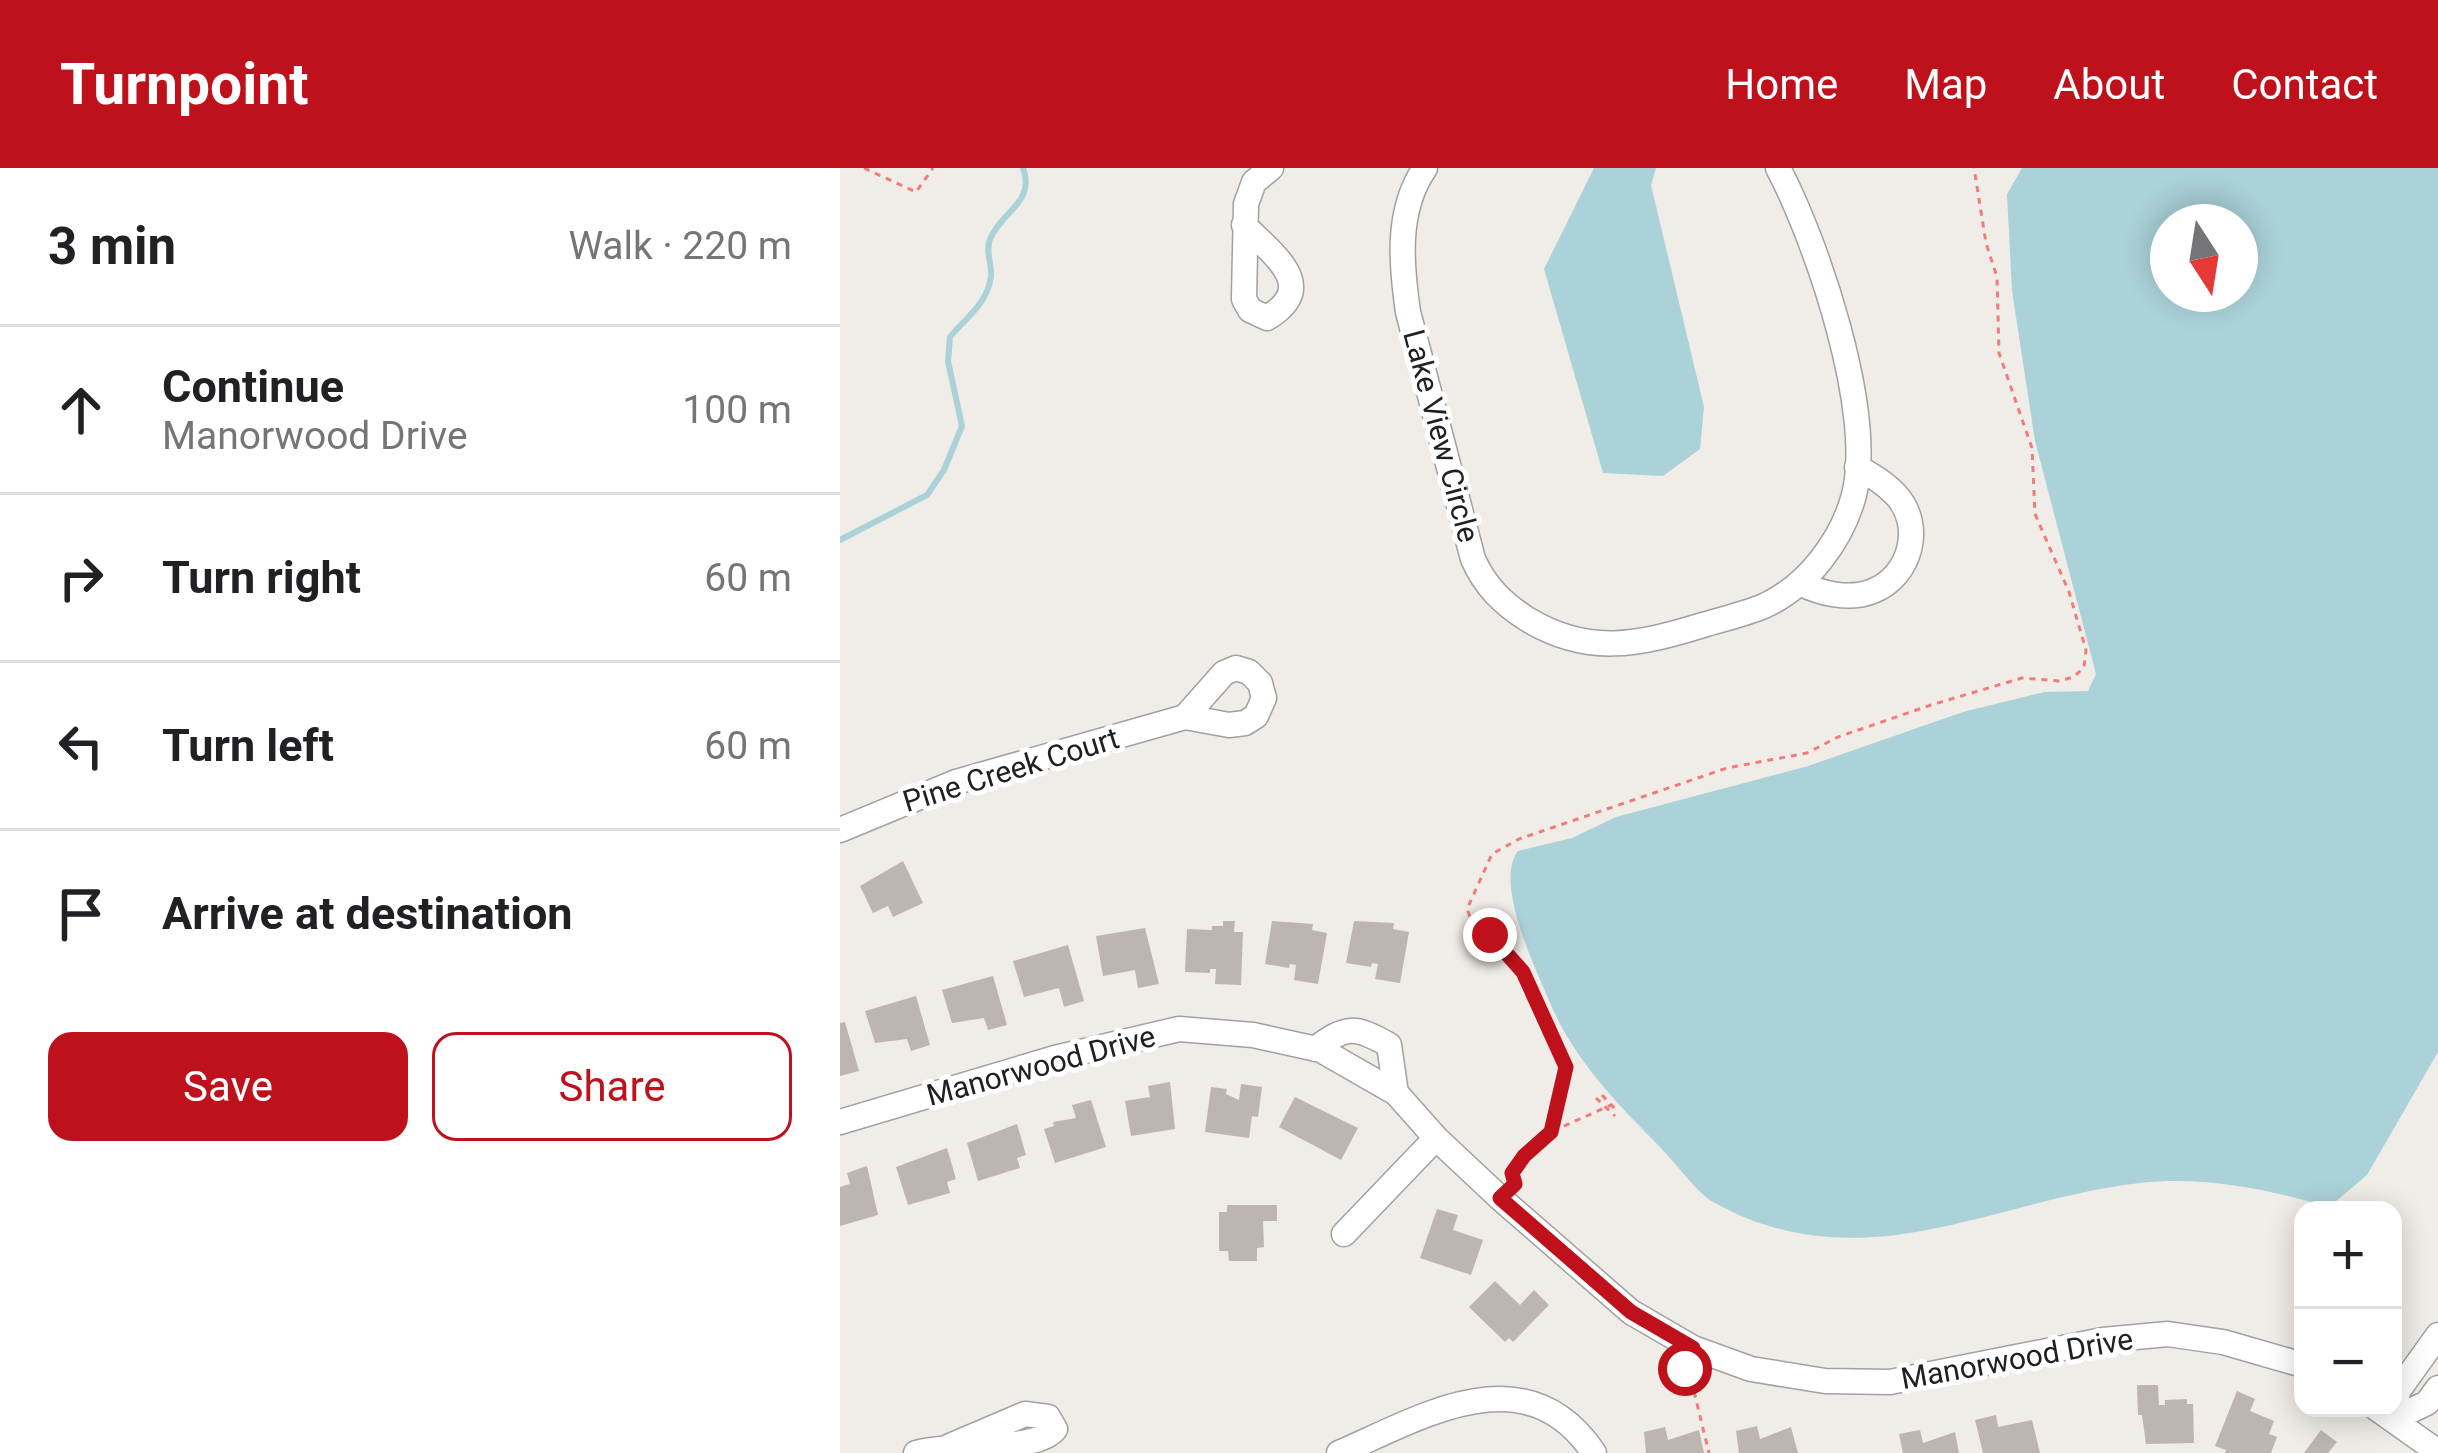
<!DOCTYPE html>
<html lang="en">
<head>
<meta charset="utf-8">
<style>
	:root { --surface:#fff; --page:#f2f2f2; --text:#202124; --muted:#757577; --line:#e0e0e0; --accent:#bf111c }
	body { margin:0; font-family:Roboto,sans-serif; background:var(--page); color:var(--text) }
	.controls { position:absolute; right:36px; bottom:36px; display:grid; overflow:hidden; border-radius:24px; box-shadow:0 6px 30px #0003 }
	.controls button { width:108px; height:108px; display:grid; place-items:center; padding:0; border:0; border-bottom:3px solid var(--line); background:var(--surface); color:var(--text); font:60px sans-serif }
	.compass { position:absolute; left:1310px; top:36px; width:108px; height:108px; border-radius:50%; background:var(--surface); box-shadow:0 6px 30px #0003; rotate:168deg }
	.stop { position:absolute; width:36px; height:36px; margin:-27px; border:9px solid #bf111c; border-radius:50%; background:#fff }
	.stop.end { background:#bf111c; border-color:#fff; box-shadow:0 3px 12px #0008 }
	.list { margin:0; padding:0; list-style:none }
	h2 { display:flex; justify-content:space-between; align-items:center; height:156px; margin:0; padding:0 48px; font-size:51px }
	h2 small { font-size:39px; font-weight:400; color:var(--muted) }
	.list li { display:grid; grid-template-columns:78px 1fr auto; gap:36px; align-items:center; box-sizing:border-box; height:168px; padding:0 48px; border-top:3px solid var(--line) }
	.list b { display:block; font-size:45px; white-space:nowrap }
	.list p { margin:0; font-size:39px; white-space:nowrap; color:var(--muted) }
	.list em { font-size:39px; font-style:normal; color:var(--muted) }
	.actions { display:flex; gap:24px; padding:36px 48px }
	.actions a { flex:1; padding:27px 0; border:3px solid var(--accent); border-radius:24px; text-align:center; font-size:42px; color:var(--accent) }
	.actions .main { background:var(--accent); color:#fff }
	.icon { flex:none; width:66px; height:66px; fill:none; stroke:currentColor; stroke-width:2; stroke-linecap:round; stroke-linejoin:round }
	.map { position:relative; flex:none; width:1598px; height:1285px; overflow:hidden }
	header { display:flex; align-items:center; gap:72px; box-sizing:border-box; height:168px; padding:0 60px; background:var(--accent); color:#fff }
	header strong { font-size:57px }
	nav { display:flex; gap:66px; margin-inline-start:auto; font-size:42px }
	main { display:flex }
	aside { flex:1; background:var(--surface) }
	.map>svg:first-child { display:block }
	.water { fill:#abd2d9; fill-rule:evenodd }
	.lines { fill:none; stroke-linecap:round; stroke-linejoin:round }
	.stream { stroke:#abd2d9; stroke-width:6 }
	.building { fill:#bdb5b0 }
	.minor-casing { stroke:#a1a1a1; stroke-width:27 }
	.path { stroke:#ef7d79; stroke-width:3; stroke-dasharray:6 6; stroke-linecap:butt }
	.minor { stroke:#fff; stroke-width:24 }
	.route { stroke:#bf111c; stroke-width:15 }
	.labels { text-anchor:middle; stroke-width:10; stroke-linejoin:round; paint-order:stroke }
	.street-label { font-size:30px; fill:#202020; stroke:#fff }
</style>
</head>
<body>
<header>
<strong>Turnpoint</strong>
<nav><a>Home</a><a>Map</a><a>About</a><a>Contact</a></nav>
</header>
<main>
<aside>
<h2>3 min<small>Walk · 220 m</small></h2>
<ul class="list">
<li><svg class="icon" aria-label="ahead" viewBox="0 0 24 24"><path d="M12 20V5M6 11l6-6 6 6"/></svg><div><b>Continue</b><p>Manorwood Drive</p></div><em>100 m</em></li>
<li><svg class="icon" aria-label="right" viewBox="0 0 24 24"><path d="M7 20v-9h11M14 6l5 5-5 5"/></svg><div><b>Turn right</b></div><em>60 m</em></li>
<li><svg class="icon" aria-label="left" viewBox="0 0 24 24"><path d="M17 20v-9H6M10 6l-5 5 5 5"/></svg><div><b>Turn left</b></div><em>60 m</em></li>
<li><svg class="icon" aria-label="arrive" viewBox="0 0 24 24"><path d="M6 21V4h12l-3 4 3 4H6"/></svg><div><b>Arrive at destination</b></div></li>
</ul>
<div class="actions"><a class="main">Save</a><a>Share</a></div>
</aside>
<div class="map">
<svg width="1598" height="1285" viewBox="0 0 1598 1285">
	<rect width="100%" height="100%" fill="#f0ece7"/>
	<path class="water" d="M 754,0 L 816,0 L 811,17 L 864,239 L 860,281 L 823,308 L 763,305 L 704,101 Z
		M 1182,0 L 1598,0 L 1598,884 L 1527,1007 L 1489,1039 C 1427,1021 1364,1008 1300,1015 C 1151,1032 1022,1117 873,1034 C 856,1024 832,990 816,975 C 772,930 732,889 708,830 C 694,797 654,714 678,683 L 732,670 L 776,649 L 968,598 L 1123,544 L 1204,524 L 1248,523 L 1256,506 L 1195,273 L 1172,123 L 1167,26 ZM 1328,54 L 1400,54 L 1400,126 L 1328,126 Z"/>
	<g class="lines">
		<path class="stream" d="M 0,372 L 87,327 L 104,302 L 122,258 L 108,193 L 110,169 C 125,150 148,136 151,108 C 152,95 145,84 150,71 C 161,44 196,34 183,0"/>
	</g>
	<path class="building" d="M 63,693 L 83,735 L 53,749 L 48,738 L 33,745 L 20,718 Z
		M 383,753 L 395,753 L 394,764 L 403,764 L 401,817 L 375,816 L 376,801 L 370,801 L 370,805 L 345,804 L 347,761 L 372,762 L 372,758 L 383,758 Z
		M 432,753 L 473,756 L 472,762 L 487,765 L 478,816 L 454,812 L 456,797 L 450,796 L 449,800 L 425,796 Z
		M 514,753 L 554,755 L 553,761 L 569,764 L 560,815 L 535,811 L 538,796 L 532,795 L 531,799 L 506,795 Z
		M 305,760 L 319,816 L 298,820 L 295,802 L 263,808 L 256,768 Z
		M 228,777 L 244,833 L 224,839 L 219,820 L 184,829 L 173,793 Z
		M 153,808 L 167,857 L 148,862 L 144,850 L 112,855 L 102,822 Z
		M 76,828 L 90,877 L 71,883 L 67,871 L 35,875 L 25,843 Z
		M 5,854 L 19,903 L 0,908 L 0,855 Z
		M 330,914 L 335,961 L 291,968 L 285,933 L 310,929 L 308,918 Z
		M 401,916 L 422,919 L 418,949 L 412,948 L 409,970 L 365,964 L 371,919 L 387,921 L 386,926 L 399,932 Z
		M 455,929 L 518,960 L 501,992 L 439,959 Z
		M 251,932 L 266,979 L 215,995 L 204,961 L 214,958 L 213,954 L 236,950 L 232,937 Z
		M 177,956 L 186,987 L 177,990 L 180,1000 L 138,1013 L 127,975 Z
		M 107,980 L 116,1011 L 107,1014 L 110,1025 L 68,1037 L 56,999 Z
		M 27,998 L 38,1047 L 0,1058 L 0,1019 L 10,1016 L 7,1005 Z
		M 387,1037 L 437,1037 L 437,1053 L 423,1053 L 424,1079 L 417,1080 L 417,1093 L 389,1093 L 388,1083 L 379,1083 L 379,1044 L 387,1044 Z
		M 597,1041 L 618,1047 L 613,1062 L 643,1072 L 631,1107 L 580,1090 Z
		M 655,1113 L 680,1137 L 694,1122 L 709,1137 L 673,1174 L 669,1170 L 665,1174 L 629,1139 Z
		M 1297,1217 L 1318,1217 L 1319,1237 L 1325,1237 L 1325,1232 L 1347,1231 L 1347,1236 L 1353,1236 L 1354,1275 L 1306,1276 L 1302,1247 L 1298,1247 Z
		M 1397,1223 L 1415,1231 L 1410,1243 L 1434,1253 L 1429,1266 L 1437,1269 L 1431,1285 L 1385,1285 L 1386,1282 L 1375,1278 Z
		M 1156,1247 L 1158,1259 L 1192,1252 L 1200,1285 L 1143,1285 L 1135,1252 Z
		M 917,1258 L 920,1271 L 951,1259 L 958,1285 L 899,1285 L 896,1263 Z
		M 825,1259 L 828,1272 L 859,1262 L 864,1285 L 806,1285 L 804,1264 Z
		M 1080,1262 L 1083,1275 L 1115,1264 L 1119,1285 L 1063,1285 L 1059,1266 Z
		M 1481,1262 L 1497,1274 L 1488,1285 L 1464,1285 Z"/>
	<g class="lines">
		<defs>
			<path id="minor" d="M 585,0 C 556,42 561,96 568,144 L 633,391 C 645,418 662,435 687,451 C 748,488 798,477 863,457 C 883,451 905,446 924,438 C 968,418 1002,372 1014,327 C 1035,244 977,74 938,0
				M 404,57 C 433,87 480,118 427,150 L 410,142 L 404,131 L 406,36 L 414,14 L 431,0
				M 959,415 C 980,425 1009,433 1033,423 C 1071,408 1084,357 1056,327 C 1045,315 1031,307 1017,299
				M 0,662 L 116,614 L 345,549 L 389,557 L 405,555 L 416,548 L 424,530 L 420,515 L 409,504 L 396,500 L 384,505 L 345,549
				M 475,881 C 507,857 515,858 549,877 L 556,925
				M 0,954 L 215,890 L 339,861 L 413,867 L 481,882 L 556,925 L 596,970 L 660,1030 L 791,1144 L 853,1180 L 911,1201 L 985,1213 L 1050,1214 L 1263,1172 L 1328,1166 L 1383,1174 L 1463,1197
				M 504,1066 L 596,970
				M 1536,1240 L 1598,1284
				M 1553,1251 L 1558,1223 L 1598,1167
				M 1553,1251 L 1587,1235 L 1598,1220
				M 76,1285 C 114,1274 196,1285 215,1261 L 208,1249 L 185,1246 L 110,1278
				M 499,1285 C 582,1249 686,1184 754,1285"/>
		</defs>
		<use href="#minor" class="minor-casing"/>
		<path class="path" d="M 24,0 L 76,24 L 93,0
			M 762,927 L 778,944
			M 756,930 L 775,948
			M 713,963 L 771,937
			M 673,1011 L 672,1005 L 684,987 L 711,964 L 726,899 L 683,804 L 650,767 L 632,754 L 627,741 L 652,686 L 679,671 L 887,600 L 967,585 L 998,569 L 1091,537 L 1182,510 L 1218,513 L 1234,509 L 1244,499 L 1246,482 L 1229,424 L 1195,346 L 1192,280 L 1159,185 L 1157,109 L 1146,75 L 1134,0
			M 845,1202 L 851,1211 L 869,1285"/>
		<use href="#minor" class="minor"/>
	</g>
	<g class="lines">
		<path class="route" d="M 650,767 L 683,804 L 726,899 L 711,964 L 684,988 L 672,1005 L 675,1016 L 660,1030 L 791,1144 L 853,1180 L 845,1201"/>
	</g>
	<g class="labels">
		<g class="street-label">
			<text transform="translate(601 268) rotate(75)" y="10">Lake View Circle</text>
			<text transform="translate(171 602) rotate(-17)" y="10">Pine Creek Court</text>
			<text transform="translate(201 898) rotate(-15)" y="10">Manorwood Drive</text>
			<text transform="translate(1177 1191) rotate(-10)" y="10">Manorwood Drive</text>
		</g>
	</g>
</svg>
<div class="controls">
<button>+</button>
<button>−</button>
</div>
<svg class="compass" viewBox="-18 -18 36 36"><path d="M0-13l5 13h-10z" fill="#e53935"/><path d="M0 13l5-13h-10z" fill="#757577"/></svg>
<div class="stop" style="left:845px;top:1201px"></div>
<div class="stop end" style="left:650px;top:767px"></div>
</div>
</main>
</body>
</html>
